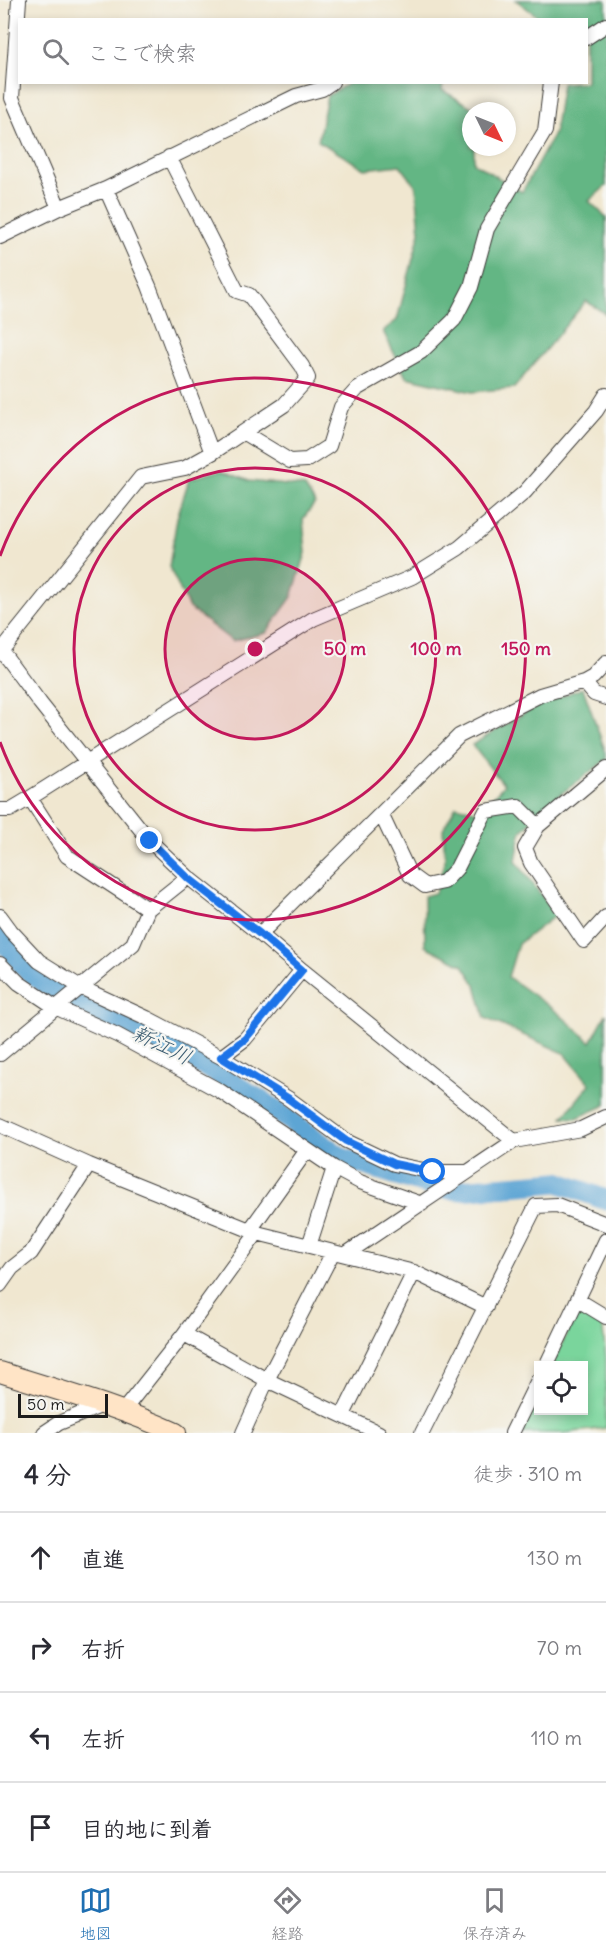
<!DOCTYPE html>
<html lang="ja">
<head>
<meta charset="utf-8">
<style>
	:root { --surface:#fff; --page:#f2f2f3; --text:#2b2b33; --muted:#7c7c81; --line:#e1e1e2; --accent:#1f6fb2 }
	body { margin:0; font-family:Delius,"Klee One",sans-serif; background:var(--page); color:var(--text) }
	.controls { position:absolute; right:18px; bottom:18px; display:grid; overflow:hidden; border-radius:0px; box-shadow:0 3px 9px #0003 }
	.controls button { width:54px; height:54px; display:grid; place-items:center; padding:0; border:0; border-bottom:2px solid var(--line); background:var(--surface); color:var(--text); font:30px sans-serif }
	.compass { position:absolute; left:462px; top:102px; width:54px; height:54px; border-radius:50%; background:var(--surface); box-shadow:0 3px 9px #0003; rotate:133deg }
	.scale { position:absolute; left:18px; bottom:15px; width:90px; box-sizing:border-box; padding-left:6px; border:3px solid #1c1c1c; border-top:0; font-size:16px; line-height:21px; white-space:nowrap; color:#1c1c1c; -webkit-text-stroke:4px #f6f6f2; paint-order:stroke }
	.stop { position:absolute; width:18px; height:18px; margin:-14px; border:4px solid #1a73e8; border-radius:50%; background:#fff }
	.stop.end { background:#1a73e8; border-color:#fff; box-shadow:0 2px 6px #0008 }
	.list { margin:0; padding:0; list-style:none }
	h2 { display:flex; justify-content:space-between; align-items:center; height:78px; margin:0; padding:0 24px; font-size:26px }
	h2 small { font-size:20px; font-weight:400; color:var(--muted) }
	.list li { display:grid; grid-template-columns:39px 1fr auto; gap:18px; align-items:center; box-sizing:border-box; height:90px; padding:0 24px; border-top:2px solid var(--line) }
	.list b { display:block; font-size:22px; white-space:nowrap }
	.list em { font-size:20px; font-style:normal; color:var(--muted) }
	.icon { flex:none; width:33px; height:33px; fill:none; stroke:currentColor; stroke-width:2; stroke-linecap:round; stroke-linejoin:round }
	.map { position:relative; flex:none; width:606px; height:1433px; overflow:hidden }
	.search { position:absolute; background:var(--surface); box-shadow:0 3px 9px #0003; left:18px; right:18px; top:18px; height:66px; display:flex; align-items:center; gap:15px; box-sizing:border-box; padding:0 21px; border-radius:0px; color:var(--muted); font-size:22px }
	.sheet { height:438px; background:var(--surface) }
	nav { display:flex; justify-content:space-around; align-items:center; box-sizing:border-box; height:84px; border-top:2px solid var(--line); background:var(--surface); font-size:16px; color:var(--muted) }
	nav a { display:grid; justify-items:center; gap:3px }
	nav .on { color:var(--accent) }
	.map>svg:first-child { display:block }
	.green { fill:#7ad59c; stroke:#4b785c; stroke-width:1.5 }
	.forest { fill:#63b684; stroke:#406950; stroke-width:1.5 }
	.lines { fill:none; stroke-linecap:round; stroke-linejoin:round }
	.river { stroke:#5da5d4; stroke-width:21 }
	.minor-casing { stroke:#3c3a37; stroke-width:16 }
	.secondary-casing { stroke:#3c3a37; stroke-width:22 }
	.minor { stroke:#fff; stroke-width:14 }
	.secondary { stroke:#ffe4c6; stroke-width:20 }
	.route { stroke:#1a73e8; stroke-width:8 }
	.ring { fill:none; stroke:#c2185b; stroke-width:3 }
	.labels { text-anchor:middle; stroke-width:4.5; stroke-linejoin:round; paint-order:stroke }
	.water-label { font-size:21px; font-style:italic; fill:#395a6f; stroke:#f6f6f2 }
	.centre { fill:#c2185b; stroke:#f6f6f2; stroke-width:3 }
	.ring-label { font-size:18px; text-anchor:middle; font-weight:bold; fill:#c2185b; stroke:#f6f6f2; stroke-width:4.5; stroke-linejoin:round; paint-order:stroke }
</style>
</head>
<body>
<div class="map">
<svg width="606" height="1433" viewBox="0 0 606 1433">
	<rect width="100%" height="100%" fill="#f6f6f2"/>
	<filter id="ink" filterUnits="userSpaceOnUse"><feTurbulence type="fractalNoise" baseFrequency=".0167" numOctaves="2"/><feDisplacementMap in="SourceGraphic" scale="12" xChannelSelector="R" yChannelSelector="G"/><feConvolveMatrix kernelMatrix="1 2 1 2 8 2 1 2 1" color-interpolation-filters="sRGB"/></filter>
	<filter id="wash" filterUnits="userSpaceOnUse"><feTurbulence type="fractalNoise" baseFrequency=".008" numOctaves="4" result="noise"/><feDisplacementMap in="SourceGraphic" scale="24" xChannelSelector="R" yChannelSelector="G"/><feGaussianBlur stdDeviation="1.35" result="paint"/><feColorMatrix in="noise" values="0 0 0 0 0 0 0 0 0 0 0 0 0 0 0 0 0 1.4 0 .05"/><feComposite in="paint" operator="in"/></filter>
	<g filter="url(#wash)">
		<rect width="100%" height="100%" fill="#f0e7d0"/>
		<path class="green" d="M 579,1309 L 602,1322 L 606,1359 L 606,1428 L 564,1433 L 520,1433 L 538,1394 L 538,1410 L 584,1410 L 584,1366 L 552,1365 Z"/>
		<path class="forest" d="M 516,0 L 606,0 L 606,186 L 589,201 L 606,217 L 606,314 L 586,301 L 514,388 L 472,392 L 406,377 L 383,331 L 397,320 L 420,232 L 416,186 L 400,165 L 365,169 L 318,141 L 327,96 L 349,83 L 443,83 L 442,90 L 473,108 L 473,111 L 471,111 L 471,147 L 474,147 L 474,163 L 522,192 L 554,134 L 562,83 L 586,82 L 586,20 L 541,19 Z
			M 221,470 L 249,481 L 305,487 L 315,503 L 303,519 L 306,553 L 292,597 L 266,633 L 232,641 L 189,608 L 169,567 L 177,518 L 189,479 Z
			M 583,688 L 606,753 L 606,760 L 549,803 L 521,832 L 516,861 L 556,915 L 518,944 L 508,977 L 557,1012 L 591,1042 L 606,1014 L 606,1105 L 577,1118 L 563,1117 L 590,1084 L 564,1053 L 485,1018 L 476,985 L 463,965 L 425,946 L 424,896 L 435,893 L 445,860 L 443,829 L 456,806 L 479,811 L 504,785 L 472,745 L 540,704 Z"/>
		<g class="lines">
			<path class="river" d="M 0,936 L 26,969 L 57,993 L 80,1006 L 210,1069 L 271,1107 L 342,1158 L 432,1186 L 459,1190 L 558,1182 L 606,1200"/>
		</g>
	</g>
	<g filter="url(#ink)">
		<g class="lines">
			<defs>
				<path id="minor" d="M 19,0 L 12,98 L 59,208
					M 586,38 L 606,25
					M 106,189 L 149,286 L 212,453
					M 0,237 L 59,208 L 106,189 L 296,96 L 322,89 L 332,82
					M 244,433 L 290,461 L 307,460 L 329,446 L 341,407 L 358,388 L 421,352 L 454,320 L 471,287 L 487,229 L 545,131 L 551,82
					M 0,649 L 40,703 L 150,841 L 188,877 L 260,934 L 302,970 L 514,1141
					M 2,650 L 141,477 L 185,468 L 212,453 L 284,405 L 308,378 L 302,366 L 249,295 L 237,291 L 169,157
					M 584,682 L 594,694 L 606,698
					M 606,769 L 538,826 L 525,848 L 531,863 L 584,941 L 606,917
					M 30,798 L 67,856 L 148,909
					M 0,810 L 10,810 L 30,798 L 313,619 L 412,577 L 459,548 L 525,492 L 596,411 L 606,395
					M 381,814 L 410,875 L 425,886 L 444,882 L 457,868 L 486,811 L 518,806 L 538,826
					M 0,916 L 11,931 L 39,961 L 82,988 L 147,1018 L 221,1057 L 289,1099 L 346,1141 L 394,1164 L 433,1172 L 467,1172
					M 260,934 L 459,736 L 540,695 L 584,682 L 593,677 L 606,663
					M 0,964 L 19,983 L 55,1007 L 117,1035 L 220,1091 L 334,1168 L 360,1182 L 422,1204
					M 0,1054 L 133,944 L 148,909 L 188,877
					M 221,1057 L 245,1039 L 302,970
					M 0,1125 L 89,1165 L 257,1233 L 414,1272 L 486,1307
					M 250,1230 L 307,1150
					M 309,1246 L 334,1168
					M 346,1254 L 514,1141 L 581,1129 L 606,1117
					M 0,1285 L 12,1268 L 31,1253 L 89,1165
					M 578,1300 L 606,1317
					M 184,1334 L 267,1380 L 379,1433
					M 546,1366 L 606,1240
					M 123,1411 L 184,1334 L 257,1233
					M 343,1415 L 414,1272
					M 44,1433 L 59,1423 L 105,1404
					M 243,1433 L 267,1380 L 333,1252
					M 422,1433 L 536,1206 L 557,1205 L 606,1224
					M 512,1433 L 538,1380"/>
				<path id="secondary" d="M 0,1372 C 60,1391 120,1407 176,1433"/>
			</defs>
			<use href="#minor" class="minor-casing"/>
			<use href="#secondary" class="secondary-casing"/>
			<use href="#minor" class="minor"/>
			<use href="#secondary" class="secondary"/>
		</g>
	</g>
	<g class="lines" filter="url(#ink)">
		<path class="route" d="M 150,841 L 188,878 L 260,934 L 302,970 L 245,1039 L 221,1057 L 289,1099 L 346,1141 L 394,1164 L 433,1172"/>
	</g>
	<circle cx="255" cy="649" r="90" fill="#c2185b" fill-opacity=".12"/>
	<g class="ring">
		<circle cx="255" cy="649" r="90"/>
		<circle cx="255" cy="649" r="181"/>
		<path d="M0 556A271 271 0 1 1 0 742"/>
	</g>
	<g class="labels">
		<g class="water-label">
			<text transform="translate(162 1045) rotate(26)" y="7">新江川</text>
		</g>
	</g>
	<circle cx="255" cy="649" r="9" class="centre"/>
	<g class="ring-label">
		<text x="345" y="655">50 m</text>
		<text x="436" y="655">100 m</text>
		<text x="526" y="655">150 m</text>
	</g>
</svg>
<div class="controls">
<button><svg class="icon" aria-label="locate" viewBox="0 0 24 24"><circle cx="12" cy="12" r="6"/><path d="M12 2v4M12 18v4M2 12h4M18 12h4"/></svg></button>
</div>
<svg class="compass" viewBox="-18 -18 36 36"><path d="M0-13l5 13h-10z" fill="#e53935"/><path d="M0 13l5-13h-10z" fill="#7c7c81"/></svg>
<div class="scale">50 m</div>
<div class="stop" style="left:433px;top:1172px"></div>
<div class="stop end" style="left:150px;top:841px"></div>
<div class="search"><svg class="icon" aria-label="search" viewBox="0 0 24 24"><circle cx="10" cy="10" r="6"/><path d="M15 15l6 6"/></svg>ここで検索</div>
</div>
<section class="sheet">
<h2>4 分<small>徒歩 · 310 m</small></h2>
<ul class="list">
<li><svg class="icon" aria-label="ahead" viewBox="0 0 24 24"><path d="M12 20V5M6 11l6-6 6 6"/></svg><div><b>直進</b></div><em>130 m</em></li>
<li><svg class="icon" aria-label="right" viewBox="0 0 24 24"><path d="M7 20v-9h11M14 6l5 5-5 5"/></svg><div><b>右折</b></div><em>70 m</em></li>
<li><svg class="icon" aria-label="left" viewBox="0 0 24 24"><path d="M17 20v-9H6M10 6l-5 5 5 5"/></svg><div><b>左折</b></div><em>110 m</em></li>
<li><svg class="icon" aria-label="arrive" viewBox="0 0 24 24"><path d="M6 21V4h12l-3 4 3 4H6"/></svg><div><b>目的地に到着</b></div></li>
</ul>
</section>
<nav>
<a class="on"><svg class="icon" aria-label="map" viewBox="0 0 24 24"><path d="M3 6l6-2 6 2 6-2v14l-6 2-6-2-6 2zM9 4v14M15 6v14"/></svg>地図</a>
<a><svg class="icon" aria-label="directions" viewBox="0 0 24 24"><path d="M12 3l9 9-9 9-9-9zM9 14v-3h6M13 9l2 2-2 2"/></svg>経路</a>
<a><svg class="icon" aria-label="saved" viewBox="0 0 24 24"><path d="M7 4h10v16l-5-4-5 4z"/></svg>保存済み</a>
</nav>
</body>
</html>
